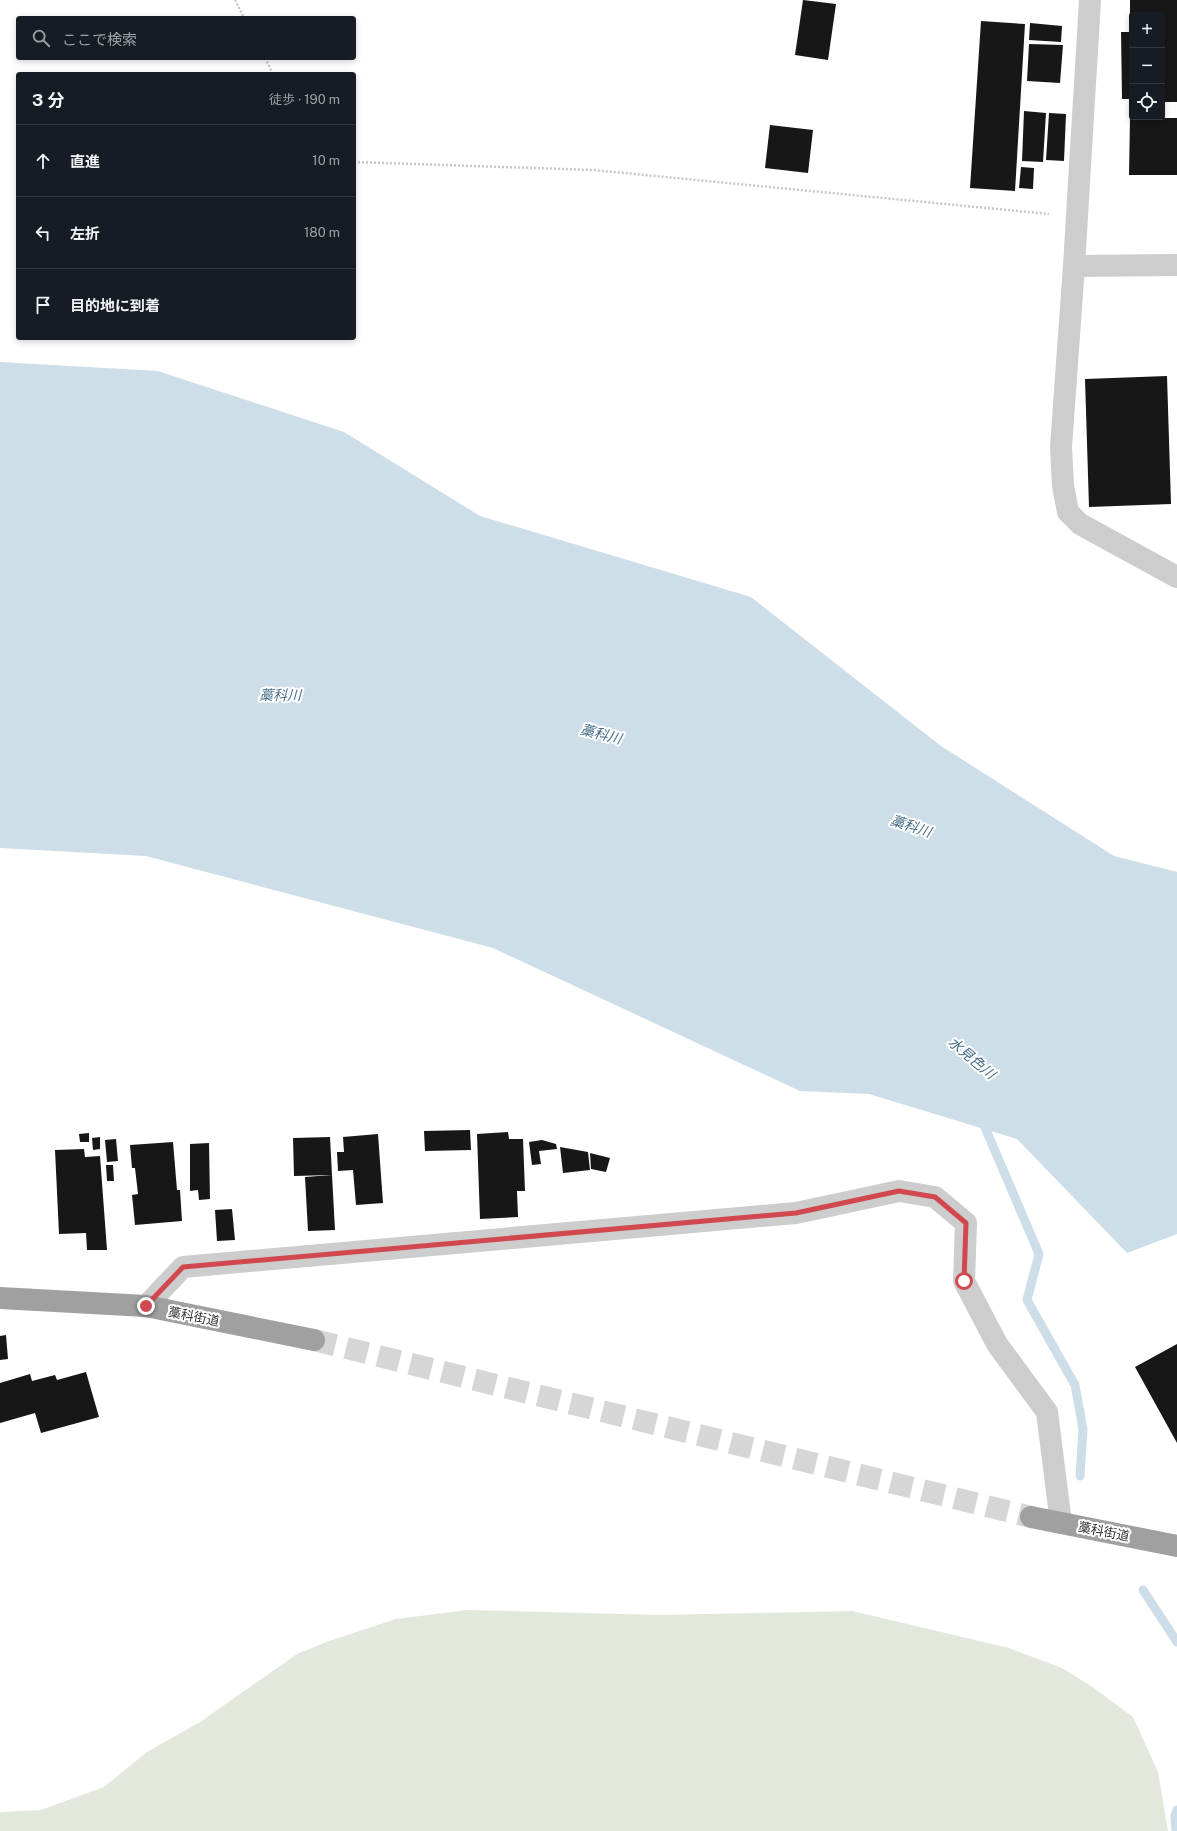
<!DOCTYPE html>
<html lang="ja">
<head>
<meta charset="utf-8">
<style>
	:root { --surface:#171b24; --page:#242831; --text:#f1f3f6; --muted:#9ea1a6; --line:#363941 }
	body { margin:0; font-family:"Public Sans","Noto Sans JP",sans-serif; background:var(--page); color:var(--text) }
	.controls { position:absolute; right:12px; top:12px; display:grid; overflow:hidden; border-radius:4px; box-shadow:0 2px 6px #0003 }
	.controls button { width:36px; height:36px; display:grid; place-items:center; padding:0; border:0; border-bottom:1px solid var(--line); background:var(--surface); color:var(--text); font:20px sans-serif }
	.stop { position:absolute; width:12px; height:12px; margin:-9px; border:3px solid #d1484f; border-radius:50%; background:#fff }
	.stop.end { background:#d1484f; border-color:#fff; box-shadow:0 1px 4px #0008 }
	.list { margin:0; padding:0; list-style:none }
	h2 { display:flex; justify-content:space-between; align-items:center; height:52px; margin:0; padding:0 16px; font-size:17px }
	h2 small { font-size:13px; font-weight:400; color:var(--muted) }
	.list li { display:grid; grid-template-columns:26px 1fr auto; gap:12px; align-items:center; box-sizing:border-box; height:72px; padding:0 16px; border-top:1px solid var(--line) }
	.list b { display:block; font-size:15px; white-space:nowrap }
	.list em { font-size:13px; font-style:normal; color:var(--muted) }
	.icon { flex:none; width:22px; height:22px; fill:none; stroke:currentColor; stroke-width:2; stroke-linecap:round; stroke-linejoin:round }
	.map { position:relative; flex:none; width:1177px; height:1831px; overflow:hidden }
	.search { position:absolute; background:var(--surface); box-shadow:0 2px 6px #0003; left:16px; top:16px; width:340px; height:44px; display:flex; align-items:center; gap:10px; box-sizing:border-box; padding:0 14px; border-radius:4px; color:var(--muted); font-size:15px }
	.panel { position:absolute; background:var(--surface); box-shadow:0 2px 6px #0003; left:16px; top:72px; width:340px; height:268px; border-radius:4px }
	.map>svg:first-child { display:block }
	.green { fill:#e3e8dd }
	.water { fill:#cedee8 }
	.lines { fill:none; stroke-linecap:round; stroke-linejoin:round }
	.stream { stroke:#cedee8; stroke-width:9 }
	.building { fill:#171717 }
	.trunk-tunnel { stroke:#d6d6d6; stroke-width:22; stroke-dasharray:22 11; stroke-linecap:butt }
	.path { stroke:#c7c7c7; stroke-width:2.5; stroke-dasharray:2 2; stroke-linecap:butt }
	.minor { stroke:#cdcdcd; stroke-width:22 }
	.trunk { stroke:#a0a0a0; stroke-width:22 }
	.route { stroke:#d1484f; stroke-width:5 }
	.labels { text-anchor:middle; stroke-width:4; stroke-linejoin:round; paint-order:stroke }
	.street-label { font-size:13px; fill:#303030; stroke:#fff }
	.water-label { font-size:14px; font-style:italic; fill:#476e89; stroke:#fff }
</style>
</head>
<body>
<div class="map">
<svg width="1177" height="1831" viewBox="0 0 1177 1831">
	<rect width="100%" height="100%" fill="#fff"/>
	<path class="green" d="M 468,1610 L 660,1615 L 852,1611 L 1009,1648 L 1062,1668 L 1091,1686 L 1133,1717 L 1158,1772 L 1168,1831 L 0,1831 L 0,1812 L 41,1810 L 104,1787 L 147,1752 L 200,1722 L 297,1654 L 329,1641 L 396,1619 Z"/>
	<path class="water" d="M 0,362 L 158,371 L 344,432 L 480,516 L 751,597 L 941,746 L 1114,856 L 1177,872 L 1177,1234 L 1127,1253 L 1017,1139 L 869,1094 L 800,1091 L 493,948 L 146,856 L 0,848 Z"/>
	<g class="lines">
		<path class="stream" d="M 981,1118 L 1039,1254 L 1027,1300 L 1075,1385 L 1083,1429 L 1080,1476
			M 1143,1590 L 1177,1642
			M 1176,1831 L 1175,1816 L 1177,1810"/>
	</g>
	<path class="building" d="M 803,0 L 836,4 L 828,60 L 795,55 Z
		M 1130,0 L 1177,0 L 1177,102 L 1162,102 L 1162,15 L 1132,15 L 1132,99 L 1122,99 L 1121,32 L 1130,32 Z
		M 981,21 L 1025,24 L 1015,191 L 970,188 Z
		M 1030,23 L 1062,26 L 1061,42 L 1029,40 Z
		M 1029,44 L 1063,45 L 1060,83 L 1027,81 Z
		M 1024,111 L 1046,113 L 1043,162 L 1022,161 Z
		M 1049,113 L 1066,114 L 1064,161 L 1046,160 Z
		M 1130,118 L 1177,118 L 1177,175 L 1129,175 Z
		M 770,125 L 813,130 L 808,173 L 765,168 Z
		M 1021,167 L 1034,168 L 1033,189 L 1019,188 Z
		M 1167,376 L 1171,504 L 1089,507 L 1085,379 Z
		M 470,1130 L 471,1150 L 425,1151 L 424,1131 Z
		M 508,1132 L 509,1139 L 523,1139 L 525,1191 L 517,1191 L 518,1217 L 480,1219 L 477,1134 Z
		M 89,1133 L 89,1142 L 80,1142 L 79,1134 Z
		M 378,1134 L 383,1203 L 356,1205 L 353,1170 L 338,1171 L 337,1152 L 344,1152 L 343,1137 Z
		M 100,1137 L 100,1149 L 93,1150 L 92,1138 Z
		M 330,1137 L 332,1175 L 294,1176 L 293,1138 Z
		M 116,1139 L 118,1161 L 107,1162 L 105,1140 Z
		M 542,1140 L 556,1144 L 557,1149 L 539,1151 L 541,1164 L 532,1165 L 529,1142 Z
		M 173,1142 L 177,1190 L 180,1190 L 182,1221 L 135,1225 L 132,1195 L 138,1194 L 135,1168 L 132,1168 L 130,1145 Z
		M 209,1143 L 210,1199 L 199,1200 L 198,1190 L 190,1191 L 190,1144 Z
		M 560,1147 L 588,1152 L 590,1170 L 563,1173 Z
		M 84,1149 L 85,1157 L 100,1156 L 107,1250 L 87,1250 L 86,1233 L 59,1234 L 55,1150 Z
		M 590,1153 L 610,1158 L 606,1172 L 591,1169 Z
		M 106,1165 L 113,1165 L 114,1181 L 107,1181 Z
		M 332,1175 L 335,1230 L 308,1231 L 305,1177 Z
		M 232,1209 L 235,1240 L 217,1241 L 215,1210 Z
		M 6,1335 L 8,1359 L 0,1360 L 0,1336 Z
		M 1177,1344 L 1177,1443 L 1135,1367 Z
		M 86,1372 L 99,1417 L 41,1433 L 35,1413 L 0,1423 L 0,1383 L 30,1374 L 32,1381 L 55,1375 L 57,1380 Z"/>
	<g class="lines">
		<path class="trunk-tunnel" d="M 314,1340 L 1031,1517"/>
		<path class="path" d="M 235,0 L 244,18
			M 265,58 L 273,74
			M 354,162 L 593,170 L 1049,214"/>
		<path class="minor" d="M 1090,0 L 1074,266 L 1061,447 L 1063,486 L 1068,512 L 1080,524 L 1177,577
			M 1074,266 L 1177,265
			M 146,1306 L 183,1267 L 796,1213 L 899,1191 L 935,1197 L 966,1223 L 964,1281 L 997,1344 L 1047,1412 L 1061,1523"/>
		<path class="trunk" d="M 0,1298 L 146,1306 L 314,1340
			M 1031,1517 L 1177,1546"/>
	</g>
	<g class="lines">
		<path class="route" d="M 146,1306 L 183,1267 L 796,1213 L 899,1191 L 935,1197 L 966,1223 L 964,1281"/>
	</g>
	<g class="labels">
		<g class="street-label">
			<text transform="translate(194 1316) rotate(11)" y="5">藁科街道</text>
			<text transform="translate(1104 1531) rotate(11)" y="5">藁科街道</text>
		</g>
		<g class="water-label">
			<text transform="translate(280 695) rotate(1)" y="5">藁科川</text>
			<text transform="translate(601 734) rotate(14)" y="5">藁科川</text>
			<text transform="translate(911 826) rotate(18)" y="5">藁科川</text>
			<text transform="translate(972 1058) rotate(40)" y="5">水見色川</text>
		</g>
	</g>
</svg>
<div class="controls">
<button>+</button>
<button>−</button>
<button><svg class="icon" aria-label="locate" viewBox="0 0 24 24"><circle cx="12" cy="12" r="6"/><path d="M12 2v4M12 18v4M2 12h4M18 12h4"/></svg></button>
</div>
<div class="stop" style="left:964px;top:1281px"></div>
<div class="stop end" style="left:146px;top:1306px"></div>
<div class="search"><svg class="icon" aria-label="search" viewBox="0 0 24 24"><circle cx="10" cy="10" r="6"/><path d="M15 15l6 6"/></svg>ここで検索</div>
<section class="panel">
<h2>3 分<small>徒歩 · 190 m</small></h2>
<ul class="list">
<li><svg class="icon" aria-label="ahead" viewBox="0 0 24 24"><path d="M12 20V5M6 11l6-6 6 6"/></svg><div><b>直進</b></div><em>10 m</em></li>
<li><svg class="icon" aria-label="left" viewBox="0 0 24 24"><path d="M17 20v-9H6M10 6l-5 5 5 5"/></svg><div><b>左折</b></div><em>180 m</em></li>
<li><svg class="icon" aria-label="arrive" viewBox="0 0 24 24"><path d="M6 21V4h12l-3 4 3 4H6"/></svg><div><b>目的地に到着</b></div></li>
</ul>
</section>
</div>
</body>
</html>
